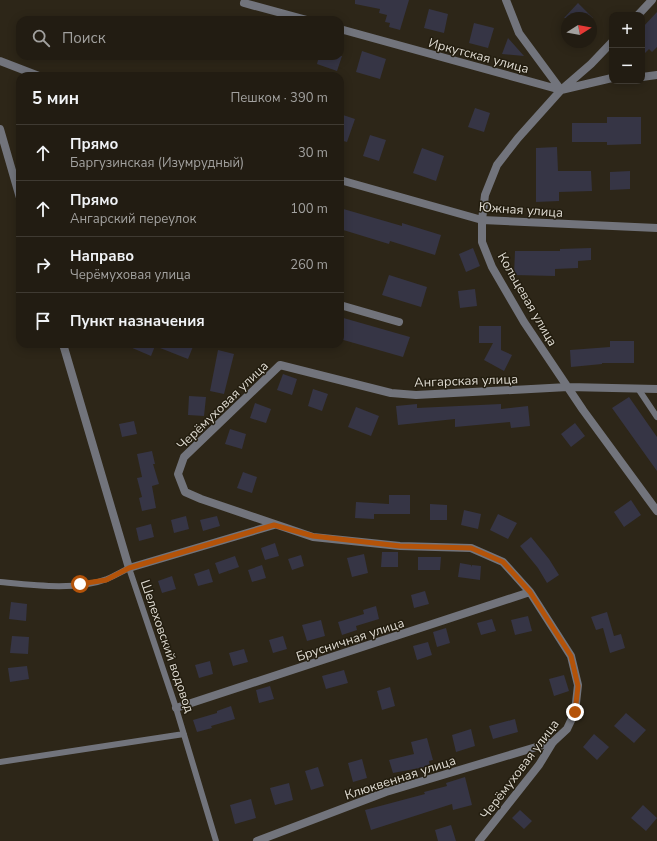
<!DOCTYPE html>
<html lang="ru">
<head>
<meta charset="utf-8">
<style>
	:root { --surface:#221c12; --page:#2e2920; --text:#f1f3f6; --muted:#a2a19f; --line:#3f3a32 }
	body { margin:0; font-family:"Nunito Sans",sans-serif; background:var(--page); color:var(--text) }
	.controls { position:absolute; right:12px; top:12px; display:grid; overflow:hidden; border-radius:8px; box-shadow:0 2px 10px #0003 }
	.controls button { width:36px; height:36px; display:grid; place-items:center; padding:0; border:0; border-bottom:1px solid var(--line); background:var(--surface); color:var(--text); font:20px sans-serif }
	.compass { position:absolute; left:561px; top:12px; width:36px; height:36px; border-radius:50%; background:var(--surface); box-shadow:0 2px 10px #0003; rotate:79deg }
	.stop { position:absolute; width:12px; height:12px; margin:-9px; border:3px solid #b45309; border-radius:50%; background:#fff }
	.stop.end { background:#b45309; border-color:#fff; box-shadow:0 1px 4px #0008 }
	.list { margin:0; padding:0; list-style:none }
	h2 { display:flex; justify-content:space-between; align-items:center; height:52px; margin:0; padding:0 16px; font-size:17px }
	h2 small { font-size:13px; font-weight:400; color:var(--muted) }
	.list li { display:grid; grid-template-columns:26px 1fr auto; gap:12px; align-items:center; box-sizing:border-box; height:56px; padding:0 16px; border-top:1px solid var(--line) }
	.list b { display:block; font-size:15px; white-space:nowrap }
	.list p { margin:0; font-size:13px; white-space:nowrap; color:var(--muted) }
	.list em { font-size:13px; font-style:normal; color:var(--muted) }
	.icon { flex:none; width:22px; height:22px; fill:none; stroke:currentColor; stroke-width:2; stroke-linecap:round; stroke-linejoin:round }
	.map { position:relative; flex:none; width:657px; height:841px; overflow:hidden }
	.search { position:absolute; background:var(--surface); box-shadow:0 2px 10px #0003; left:16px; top:16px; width:328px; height:44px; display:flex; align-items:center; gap:10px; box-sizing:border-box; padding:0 14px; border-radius:12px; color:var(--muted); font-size:15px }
	.panel { position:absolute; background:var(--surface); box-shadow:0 2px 10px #0003; left:16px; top:72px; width:328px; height:276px; border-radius:12px }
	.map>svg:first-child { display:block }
	.building { fill:#363545 }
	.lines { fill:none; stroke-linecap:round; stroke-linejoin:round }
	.lane { stroke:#72747c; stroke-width:6 }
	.street { stroke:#72747c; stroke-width:8 }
	.route { stroke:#b45309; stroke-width:5 }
	.labels { text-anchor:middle; stroke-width:3; stroke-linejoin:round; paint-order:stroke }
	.street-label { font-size:13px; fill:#dedad1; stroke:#231d0f }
</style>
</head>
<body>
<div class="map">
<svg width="657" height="841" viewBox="0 0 657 841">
	<rect width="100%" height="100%" fill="#2d2618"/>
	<path class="building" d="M 355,0 L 409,0 L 400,30 L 389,27 L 390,23 L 385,22 L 387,15 L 379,13 L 380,9 L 355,4 Z
		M 578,3 L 593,18 L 564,18 Z
		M 429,9 L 448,14 L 444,33 L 424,28 Z
		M 657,12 L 657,47 L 652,52 L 649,49 L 642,56 L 642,28 Z
		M 474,23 L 494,28 L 488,48 L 469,43 Z
		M 508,38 L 524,56 L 502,54 Z
		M 362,51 L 386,59 L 380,79 L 356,72 Z
		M 319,56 L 342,56 L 337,71 L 317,64 Z
		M 475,108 L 490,113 L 484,132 L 468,127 Z
		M 340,114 L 355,119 L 347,142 L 340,140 Z
		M 607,117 L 641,117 L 641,144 L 607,145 L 607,142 L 572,142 L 572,123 L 607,123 Z
		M 370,135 L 386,140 L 379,161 L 363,156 Z
		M 557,147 L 558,171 L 591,171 L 592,191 L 559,192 L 559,201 L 536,202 L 536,148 Z
		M 422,148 L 444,156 L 436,181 L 413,173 Z
		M 630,171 L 630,189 L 610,190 L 610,172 Z
		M 340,208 L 402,226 L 402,223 L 441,235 L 435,255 L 390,241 L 389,244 L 340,229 Z
		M 473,248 L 480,266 L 466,272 L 459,254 Z
		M 591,248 L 591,260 L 578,261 L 578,268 L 555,269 L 555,276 L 514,275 L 515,251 L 560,251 L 560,249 Z
		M 389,275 L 427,287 L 421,307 L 382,295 Z
		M 475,289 L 477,306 L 460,308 L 458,291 Z
		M 340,317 L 410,337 L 403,357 L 340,339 Z
		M 479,326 L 501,326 L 501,350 L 512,355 L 504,371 L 484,360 L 493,343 L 479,343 Z
		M 610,341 L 634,341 L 634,363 L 602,363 L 602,364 L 571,367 L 570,350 L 610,347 Z
		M 123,344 L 194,344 L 188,359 L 155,346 L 151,356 Z
		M 218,350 L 234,354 L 224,394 L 210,391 Z
		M 283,374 L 297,379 L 292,395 L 277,390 Z
		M 313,389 L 328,394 L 322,411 L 308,406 Z
		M 189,396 L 206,397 L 204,416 L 188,415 Z
		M 629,397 L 657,437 L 657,471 L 612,408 Z
		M 255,403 L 271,409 L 266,423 L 250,418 Z
		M 417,404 L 417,408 L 501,404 L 501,409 L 528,406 L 530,426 L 511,428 L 510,422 L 455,427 L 455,419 L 398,425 L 396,406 Z
		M 356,407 L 379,416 L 371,436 L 348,427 Z
		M 134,421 L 137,434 L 122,437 L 119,424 Z
		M 575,423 L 585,436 L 571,447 L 561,434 Z
		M 230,429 L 246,434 L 242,449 L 225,444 Z
		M 152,451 L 155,464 L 153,464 L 159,484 L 152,486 L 156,508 L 142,511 L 139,498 L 142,497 L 137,478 L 142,477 L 137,454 Z
		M 243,472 L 257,477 L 252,493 L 237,488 Z
		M 389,495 L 410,495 L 410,514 L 374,514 L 374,519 L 355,518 L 356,502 L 389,504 Z
		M 631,500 L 641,515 L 624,527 L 614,512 Z
		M 430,504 L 447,505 L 447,520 L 430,520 Z
		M 464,510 L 481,514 L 478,529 L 461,525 Z
		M 498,514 L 517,523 L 508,539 L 490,530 Z
		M 186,516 L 189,529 L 174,533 L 171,520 Z
		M 217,516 L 220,526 L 203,531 L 200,520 Z
		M 151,524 L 154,537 L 139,541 L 136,528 Z
		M 531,537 L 549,559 L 559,575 L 547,583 L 538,568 L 520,546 Z
		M 275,543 L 279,556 L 265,560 L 261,548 Z
		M 382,552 L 398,552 L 398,567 L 381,567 Z
		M 364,554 L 368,573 L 352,577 L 347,558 Z
		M 301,555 L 304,566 L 292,570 L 288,559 Z
		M 235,556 L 239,567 L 219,574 L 215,563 Z
		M 418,557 L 441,557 L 440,570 L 418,570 Z
		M 460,563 L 471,565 L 471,567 L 472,565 L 481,566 L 480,580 L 458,577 Z
		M 262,565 L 266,578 L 252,582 L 248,570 Z
		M 209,569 L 213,582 L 198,586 L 194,574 Z
		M 172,576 L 176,589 L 162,593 L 158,581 Z
		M 425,591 L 429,604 L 414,608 L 411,595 Z
		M 11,602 L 27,604 L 26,621 L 9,619 Z
		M 376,606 L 379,619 L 356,626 L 357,630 L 342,635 L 338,622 L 364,614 L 363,610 Z
		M 607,612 L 614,636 L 621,634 L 625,648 L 610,653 L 603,628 L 596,630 L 591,617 Z
		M 528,616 L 532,631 L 515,635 L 511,620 Z
		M 492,619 L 496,631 L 481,635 L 477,623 Z
		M 321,620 L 325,636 L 307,641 L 302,625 Z
		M 446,628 L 450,643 L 437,647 L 433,632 Z
		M 12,636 L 29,637 L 28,654 L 10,653 Z
		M 283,636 L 287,649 L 273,653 L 269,640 Z
		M 428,642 L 432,655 L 417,660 L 413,646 Z
		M 244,649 L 248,662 L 233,666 L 229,653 Z
		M 210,661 L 213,674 L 199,678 L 195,665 Z
		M 27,666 L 29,679 L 10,682 L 8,668 Z
		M 344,670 L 348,683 L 326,689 L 322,676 Z
		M 564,675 L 569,691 L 554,696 L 549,679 Z
		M 270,686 L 274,699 L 259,703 L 256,690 Z
		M 390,687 L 395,706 L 382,710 L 377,691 Z
		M 231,706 L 235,719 L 211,726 L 212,728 L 197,732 L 193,720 L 217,713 L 217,711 Z
		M 626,713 L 646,730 L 634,743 L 614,726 Z
		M 515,719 L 518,732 L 493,739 L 489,726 Z
		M 471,729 L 475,746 L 456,752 L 452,735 Z
		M 594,734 L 609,747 L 597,760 L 583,747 Z
		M 427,738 L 433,760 L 429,761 L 430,766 L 393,773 L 389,760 L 414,754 L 411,742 Z
		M 362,759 L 367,778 L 353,782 L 348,763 Z
		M 318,767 L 324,786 L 311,790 L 305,771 Z
		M 465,777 L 472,805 L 453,810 L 452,804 L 371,830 L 365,810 L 425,794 L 424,792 L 447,786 L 446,783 Z
		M 289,783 L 293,800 L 275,805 L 270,788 Z
		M 251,799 L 256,818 L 235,824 L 230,805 Z
		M 643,805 L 657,818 L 646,831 L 631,818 Z
		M 520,810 L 532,821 L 524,829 L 512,818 Z
		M 451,825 L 456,841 L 438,841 L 435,830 Z"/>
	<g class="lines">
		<path class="lane" d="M 639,390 L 657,417
			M 0,582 C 31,585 77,591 107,579 C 114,576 121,572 129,568 L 176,708 L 216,841
			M 0,762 L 184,734"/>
		<path class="street" d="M 506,0 L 519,33 L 561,90
			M 244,3 L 307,20
			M 638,15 L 652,0
			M 340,29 L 561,90 L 612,78
			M 612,42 L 591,64 L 561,90 L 518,138 L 497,165 L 485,195 L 482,220 L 482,242 L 492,267 L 524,322 L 583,410 L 657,511
			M 0,61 L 39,76
			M 642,77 L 657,75
			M 0,129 L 20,198
			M 340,180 L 482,220 L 657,228
			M 340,305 L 399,322
			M 63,344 L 129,568 L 274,525
			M 176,708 L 530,592
			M 257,841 L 386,792 L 553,742
			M 479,841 L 539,765 L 553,742 L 567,729 L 575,712 L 578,685 L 571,656 L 530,592 L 503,562 L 471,548 L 400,546 L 313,537 L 201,499 L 185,492 L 178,474 L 184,457 L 280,365 L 391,393 L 416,395 L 568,387 L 657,389"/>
	</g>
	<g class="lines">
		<path class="route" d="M 80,584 L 106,580 L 129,568 L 274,525 L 313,536 L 400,546 L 471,548 L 503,562 L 530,592 L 571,656 L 578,686 L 575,712"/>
	</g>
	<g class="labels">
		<g class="street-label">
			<text transform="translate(479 55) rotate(15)" y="5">Иркутская улица</text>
			<text transform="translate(521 209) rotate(4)" y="5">Южная улица</text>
			<text transform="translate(528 299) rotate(60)" y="5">Кольцевая улица</text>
			<text transform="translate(466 380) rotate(-2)" y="5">Ангарская улица</text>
			<text transform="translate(222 405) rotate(-44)" y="5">Черёмуховая улица</text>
			<text transform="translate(350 639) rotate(-18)" y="5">Брусничная улица</text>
			<text transform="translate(168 646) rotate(71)" y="5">Шелеховский водовод</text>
			<text transform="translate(519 769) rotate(-53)" y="5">Черёмуховая улица</text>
			<text transform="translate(400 777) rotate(-18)" y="5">Клюквенная улица</text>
		</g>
	</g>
</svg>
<div class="controls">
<button>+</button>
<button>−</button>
</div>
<svg class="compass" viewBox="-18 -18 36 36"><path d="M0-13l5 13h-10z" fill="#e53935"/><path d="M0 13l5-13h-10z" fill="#a2a19f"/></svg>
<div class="stop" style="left:80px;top:584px"></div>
<div class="stop end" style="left:575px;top:712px"></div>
<div class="search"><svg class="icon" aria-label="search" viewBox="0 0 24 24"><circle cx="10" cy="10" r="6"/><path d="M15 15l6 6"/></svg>Поиск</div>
<section class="panel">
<h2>5 мин<small>Пешком · 390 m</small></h2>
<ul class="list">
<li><svg class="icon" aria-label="ahead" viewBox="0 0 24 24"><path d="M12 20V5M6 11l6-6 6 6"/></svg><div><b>Прямо</b><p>Баргузинская (Изумрудный)</p></div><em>30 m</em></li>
<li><svg class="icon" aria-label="ahead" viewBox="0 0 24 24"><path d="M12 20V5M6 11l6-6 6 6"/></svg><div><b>Прямо</b><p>Ангарский переулок</p></div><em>100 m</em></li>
<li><svg class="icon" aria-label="right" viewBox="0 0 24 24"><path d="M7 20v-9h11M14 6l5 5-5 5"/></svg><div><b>Направо</b><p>Черёмуховая улица</p></div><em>260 m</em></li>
<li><svg class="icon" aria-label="arrive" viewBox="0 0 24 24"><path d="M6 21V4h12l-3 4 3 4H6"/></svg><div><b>Пункт назначения</b></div></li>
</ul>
</section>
</div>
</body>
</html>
